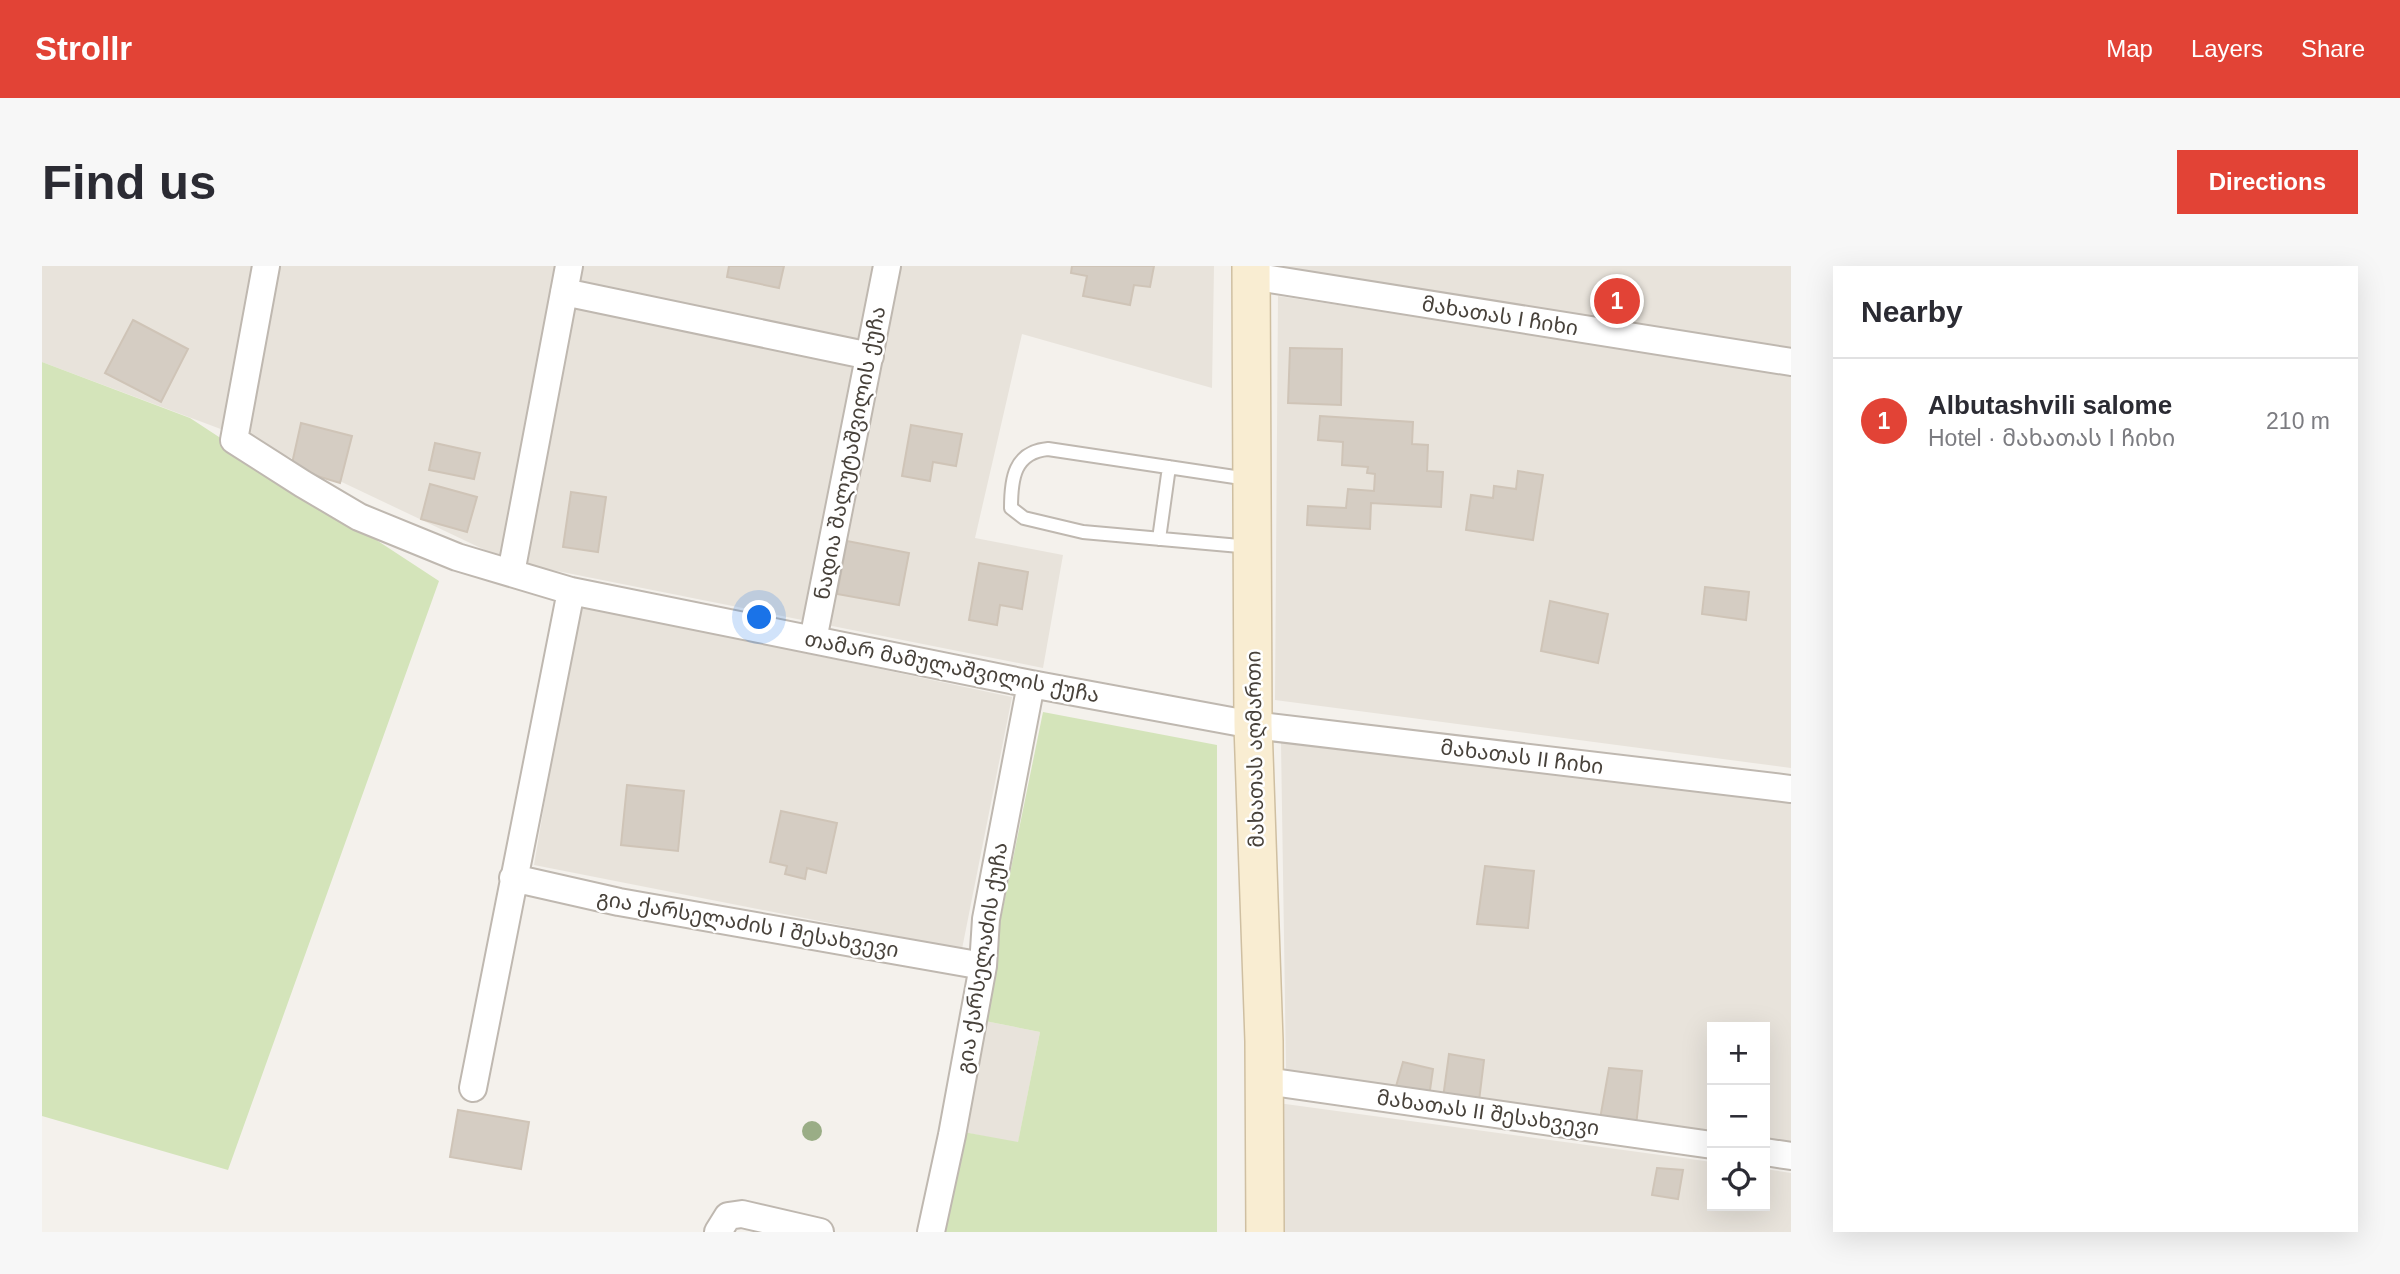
<!DOCTYPE html>
<html lang="en">
<head>
<meta charset="utf-8">
<style>
	:root { --surface:#fff; --page:#f7f7f7; --text:#2b2b33; --muted:#7c7c81; --line:#e1e1e2; --accent:#e24336 }
	body { margin:0; font-family:Arial,"Noto Sans Georgian",sans-serif; background:var(--page); color:var(--text) }
	.controls { position:absolute; right:21px; bottom:21px; display:grid; overflow:hidden; border-radius:0px; box-shadow:0 7px 28px #0002 }
	.controls button { width:63px; height:63px; display:grid; place-items:center; padding:0; border:0; border-bottom:2px solid var(--line); background:var(--surface); color:var(--text); font:35px sans-serif }
	.you { position:absolute; left:718px; top:352px; width:24px; height:24px; margin:-18px; border:5px solid #fff; border-radius:50%; background:#1a73e8; box-shadow:0 0 0 10px #1a73e833 }
	.badge { display:grid; place-items:center; width:46px; height:46px; border-radius:50%; background:var(--accent); color:#fff; font-size:23px; font-weight:700 }
	.pin { position:absolute; translate:-50% -50%; border:4px solid #fff; box-shadow:0 2px 7px #0006 }
	.list { margin:0; padding:0; list-style:none }
	h2 { display:flex; justify-content:space-between; align-items:center; height:91px; margin:0; padding:0 28px; font-size:30px }
	h2 small { font-size:23px; font-weight:400; color:var(--muted) }
	.list li { display:grid; grid-template-columns:46px 1fr auto; gap:21px; align-items:center; box-sizing:border-box; height:126px; padding:0 28px; border-top:2px solid var(--line) }
	.list b { display:block; font-size:26px; white-space:nowrap }
	.list p { margin:0; font-size:23px; white-space:nowrap; color:var(--muted) }
	.list em { font-size:23px; font-style:normal; color:var(--muted) }
	.icon { flex:none; width:38px; height:38px; fill:none; stroke:currentColor; stroke-width:2; stroke-linecap:round; stroke-linejoin:round }
	.map { position:relative; flex:none; width:1749px; height:966px; overflow:hidden; border-radius:0px }
	header { display:flex; align-items:center; gap:42px; box-sizing:border-box; height:98px; padding:0 35px; background:var(--accent); color:#fff }
	header strong { font-size:33px }
	nav { display:flex; gap:38px; margin-inline-start:auto; font-size:24px }
	.intro { display:flex; align-items:center; justify-content:space-between; box-sizing:border-box; height:168px; padding:0 42px }
	h1 { margin:0; font-size:49px }
	.button { padding:18px 32px; border-radius:0px; background:var(--accent); color:#fff; font-size:24px; font-weight:700 }
	main { display:flex; gap:42px; padding:0 42px }
	aside { flex:1; background:var(--surface); border-radius:0px; box-shadow:0 7px 28px #0002 }
	.map>svg:first-child { display:block }
	.residential { fill:#e8e3db }
	.green { fill:#d4e4ba }
	.building { fill:#d5cdc3; stroke:#cfc4b7; stroke-width:2 }
	.lines { fill:none; stroke-linecap:round; stroke-linejoin:round }
	.service-casing { stroke:#bfb8b0; stroke-width:16 }
	.minor-casing { stroke:#bfb8b0; stroke-width:30 }
	.secondary-casing { stroke:#cfbfa1; stroke-width:40 }
	.service { stroke:#fff; stroke-width:12 }
	.minor { stroke:#fff; stroke-width:26 }
	.secondary { stroke:#f9edd2; stroke-width:37 }
	.tree { fill:#9aad86 }
	.labels { text-anchor:middle; stroke-width:5; stroke-linejoin:round; paint-order:stroke }
	.street-label { font-size:21px; fill:#48423b; stroke:#fff }
</style>
</head>
<body>
<header>
<strong>Strollr</strong>
<nav><a>Map</a><a>Layers</a><a>Share</a></nav>
</header>
<div class="intro"><h1>Find us</h1><a class="button">Directions</a></div>
<main>
<div class="map">
<svg width="1749" height="966" viewBox="0 0 1749 966">
	<rect width="100%" height="100%" fill="#f4f1ec"/>
	<path class="residential" d="M 0,0 L 1172,0 L 1170,122 L 980,68 L 933,272 L 1021,289 L 1001,402 L 490,300 L 445,285 L 224,180 L 0,96 Z
		M 1235,0 L 1749,0 L 1749,83 L 1235,4 Z
		M 1236,30 L 1749,107 L 1749,502 L 1233,434 Z
		M 536,339 L 970,431 L 920,683 L 492,599 Z
		M 1239,477 L 1749,536 L 1749,879 L 1723,876 L 1723,761 L 1670,761 L 1670,868 L 1241,809 L 1244,802 Z
		M 938,754 L 998,766 L 976,877 L 916,865 Z
		M 1236,837 L 1670,896 L 1670,940 L 1723,940 L 1723,903 L 1749,907 L 1749,966 L 1238,966 Z"/>
	<path class="green" d="M 0,96 L 148,152 L 397,315 L 186,904 L 0,850 Z
		M 1001,446 L 1175,479 L 1175,966 L 903,966 L 916,865 L 976,876 L 998,766 L 938,754 Z"/>
	<path class="building" d="M 687,0 L 742,0 L 737,22 L 685,11 Z
		M 1030,0 L 1112,0 L 1108,21 L 1092,19 L 1088,39 L 1041,30 L 1045,10 L 1029,7 Z
		M 91,54 L 146,83 L 119,136 L 63,107 Z
		M 1248,82 L 1300,83 L 1299,139 L 1246,137 Z
		M 1278,150 L 1371,156 L 1370,178 L 1386,179 L 1385,205 L 1401,206 L 1399,241 L 1329,237 L 1328,263 L 1265,259 L 1266,240 L 1304,242 L 1306,223 L 1332,225 L 1333,208 L 1325,207 L 1326,201 L 1300,199 L 1301,176 L 1276,174 Z
		M 259,157 L 310,170 L 298,217 L 249,202 Z
		M 869,159 L 920,168 L 914,200 L 891,196 L 888,215 L 860,210 Z
		M 393,177 L 438,187 L 432,213 L 387,204 Z
		M 1476,205 L 1501,209 L 1491,274 L 1424,264 L 1429,229 L 1451,232 L 1452,220 L 1474,223 Z
		M 388,218 L 435,231 L 425,266 L 379,253 Z
		M 529,226 L 564,231 L 556,286 L 521,281 Z
		M 805,275 L 867,287 L 857,339 L 795,328 Z
		M 937,297 L 986,306 L 980,343 L 958,339 L 955,359 L 927,354 Z
		M 1663,321 L 1707,326 L 1704,354 L 1660,348 Z
		M 1508,335 L 1566,348 L 1556,397 L 1499,385 Z
		M 585,519 L 642,525 L 636,585 L 579,579 Z
		M 739,545 L 795,557 L 784,607 L 765,602 L 763,613 L 743,608 L 745,600 L 728,596 Z
		M 1443,600 L 1492,605 L 1486,662 L 1435,658 Z
		M 1407,788 L 1442,794 L 1437,835 L 1401,832 Z
		M 1361,796 L 1391,803 L 1387,831 L 1353,824 Z
		M 1567,802 L 1600,805 L 1594,860 L 1558,853 Z
		M 416,844 L 487,856 L 479,903 L 408,891 Z
		M 1615,902 L 1641,904 L 1636,933 L 1610,929 Z"/>
	<g class="lines">
		<defs>
			<path id="service" d="M 1206,213 L 1006,183 C 972,186 969,213 969,242 L 982,252 L 1041,266 L 1209,281
				M 1117,273 L 1127,201"/>
			<path id="minor" d="M 224,0 L 192,174 L 261,218 L 317,251 L 415,291 L 529,325 L 989,418 L 1211,459 L 1749,523
				M 1209,10 L 1749,96
				M 522,26 L 828,90
				M 469,307 L 527,0
				M 771,374 L 845,0
				M 471,612 L 577,636 L 941,700
				M 1223,815 L 1670,879
				M 431,822 L 529,325
				M 1723,886 L 1749,890
				M 676,966 L 686,950 L 700,948 L 778,966
				M 889,966 L 910,869 L 941,700 L 944,653 L 989,418"/>
			<path id="secondary" d="M 1209,0 L 1211,459 L 1222,775 L 1223,966"/>
		</defs>
		<use href="#service" class="service-casing"/>
		<use href="#minor" class="minor-casing"/>
		<use href="#secondary" class="secondary-casing"/>
		<use href="#service" class="service"/>
		<use href="#minor" class="minor"/>
		<use href="#secondary" class="secondary"/>
	</g>
	<circle class="tree" cx="770" cy="865" r="10"/>
	<g class="labels">
		<g class="street-label">
			<text transform="translate(1458 50) rotate(9)" y="7">მახათას I ჩიხი</text>
			<text transform="translate(808 187) rotate(-79)" y="7">ნადია შალუტაშვილის ქუჩა</text>
			<text transform="translate(910 401) rotate(11)" y="7">თამარ მამულაშვილის ქუჩა</text>
			<text transform="translate(1213 483) rotate(-91)" y="7">მახათას აღმართი</text>
			<text transform="translate(1480 491) rotate(7)" y="7">მახათას II ჩიხი</text>
			<text transform="translate(706 658) rotate(10)" y="7">გია ქარსელაძის I შესახვევი</text>
			<text transform="translate(940 692) rotate(-81)" y="7">გია ქარსელაძის ქუჩა</text>
			<text transform="translate(1446 847) rotate(8)" y="7">მახათას II შესახვევი</text>
		</g>
	</g>
</svg>
<div class="controls">
<button>+</button>
<button>−</button>
<button><svg class="icon" aria-label="locate" viewBox="0 0 24 24"><circle cx="12" cy="12" r="6"/><path d="M12 2v4M12 18v4M2 12h4M18 12h4"/></svg></button>
</div>
<div class="you"></div>
<div class="pin badge" style="left:1575px;top:35px">1</div>
</div>
<aside>
<h2>Nearby<small></small></h2>
<ul class="list">
<li><span class="badge">1</span><div><b>Albutashvili salome</b><p>Hotel · მახათას I ჩიხი</p></div><em>210 m</em></li>
</ul>
</aside>
</main>
</body>
</html>
